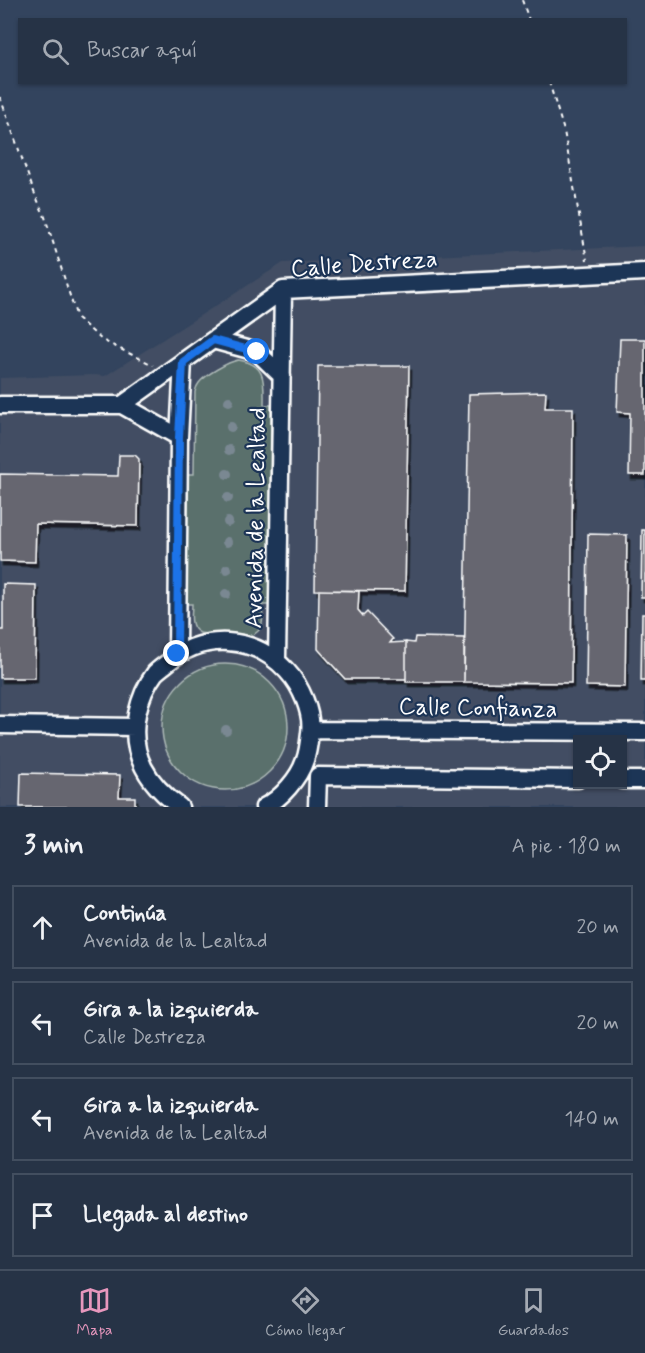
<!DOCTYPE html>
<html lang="es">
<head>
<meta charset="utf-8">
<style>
	:root { --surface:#263346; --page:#323f51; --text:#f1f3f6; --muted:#a4aab3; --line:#424e5f; --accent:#e797bd }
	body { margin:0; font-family:Mynerve,sans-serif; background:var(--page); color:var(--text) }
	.controls { position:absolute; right:18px; bottom:18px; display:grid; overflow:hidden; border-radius:0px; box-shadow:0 2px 4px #0004 }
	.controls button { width:54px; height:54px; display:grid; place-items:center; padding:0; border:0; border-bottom:2px solid var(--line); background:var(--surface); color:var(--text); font:30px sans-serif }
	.stop { position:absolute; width:18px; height:18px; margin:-14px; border:4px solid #1a73e8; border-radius:50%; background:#fff }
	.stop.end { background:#1a73e8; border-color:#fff; box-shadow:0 2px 6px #0008 }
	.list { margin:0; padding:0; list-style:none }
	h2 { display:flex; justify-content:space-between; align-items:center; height:78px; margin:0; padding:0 24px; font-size:26px }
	h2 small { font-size:20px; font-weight:400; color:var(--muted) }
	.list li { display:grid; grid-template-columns:39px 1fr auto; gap:18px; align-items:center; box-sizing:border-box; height:84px; margin:0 12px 12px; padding:0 12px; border:2px solid var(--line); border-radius:0px }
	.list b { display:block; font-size:22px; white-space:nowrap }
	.list p { margin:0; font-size:20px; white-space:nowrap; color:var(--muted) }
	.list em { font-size:20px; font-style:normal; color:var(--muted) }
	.icon { flex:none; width:33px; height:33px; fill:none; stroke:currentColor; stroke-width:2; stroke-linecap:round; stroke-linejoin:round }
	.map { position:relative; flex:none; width:645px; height:807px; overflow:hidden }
	.search { position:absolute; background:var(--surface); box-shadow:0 2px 4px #0004; left:18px; right:18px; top:18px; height:66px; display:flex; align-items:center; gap:15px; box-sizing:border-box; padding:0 21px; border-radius:0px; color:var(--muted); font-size:22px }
	.sheet { height:462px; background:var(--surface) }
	nav { display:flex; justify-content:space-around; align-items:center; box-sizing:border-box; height:84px; border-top:2px solid var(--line); background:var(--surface); font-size:16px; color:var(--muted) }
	nav a { display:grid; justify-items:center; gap:3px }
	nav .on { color:var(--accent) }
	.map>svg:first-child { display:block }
	.built { fill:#424e63; fill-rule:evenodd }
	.green { fill:#5a706c; stroke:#acb8b6; stroke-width:1.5 }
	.building { fill:#666670; stroke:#fff; stroke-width:1.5; filter:url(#shadow) }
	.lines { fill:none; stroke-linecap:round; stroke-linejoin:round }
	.minor-casing { stroke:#fff; stroke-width:21 }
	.path { stroke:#fff; stroke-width:2; stroke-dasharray:4.5 4.5; stroke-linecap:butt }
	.minor { stroke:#1d3557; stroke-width:16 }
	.tree { fill:#7a8892 }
	.route { stroke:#1a73e8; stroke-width:8 }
	.labels { text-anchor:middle; stroke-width:4.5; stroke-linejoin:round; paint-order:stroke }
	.street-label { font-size:24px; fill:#fff; stroke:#1d3557 }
</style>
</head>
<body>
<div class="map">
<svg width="645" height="807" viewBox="0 0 645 807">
	<defs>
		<filter id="shadow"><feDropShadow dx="2.5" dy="4.5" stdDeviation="0" flood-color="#0009"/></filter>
	</defs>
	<rect width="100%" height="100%" fill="#33445e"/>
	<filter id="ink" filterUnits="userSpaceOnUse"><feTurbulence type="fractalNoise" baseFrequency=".0167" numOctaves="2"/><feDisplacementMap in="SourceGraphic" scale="12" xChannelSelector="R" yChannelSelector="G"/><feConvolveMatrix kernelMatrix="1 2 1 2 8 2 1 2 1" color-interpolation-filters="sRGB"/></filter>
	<g filter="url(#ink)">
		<path class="built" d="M 645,246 L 645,807 L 0,807 L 0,378 L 94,375 L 105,376 L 283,263 ZM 578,740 L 622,740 L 622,784 L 578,784 Z"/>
		<path class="green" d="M 238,360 C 267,364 264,382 264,405 L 271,405 L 269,605 L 262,605 C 262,613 265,626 257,632 C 254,635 252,635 248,635 C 237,634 227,632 215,633 C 209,633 202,636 197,631 C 189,625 192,613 192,604 L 186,604 L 188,474 L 194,474 L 195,392 C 196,388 196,387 199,383 C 205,375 228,362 238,360 Z
			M162 727a63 63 0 1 1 126 0a63 63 0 1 1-126 0Z"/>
		<path class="building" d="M 620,339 L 645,339 L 645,475 L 629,475 L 630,413 L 617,412 Z
			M 318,366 L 409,366 L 405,591 L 315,590 Z
			M 546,392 L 545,408 L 573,408 L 571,683 L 464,682 L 469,394 Z
			M 119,455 L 135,455 L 139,459 L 138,526 L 36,524 L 35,562 L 0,561 L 0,474 L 118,476 Z
			M 642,530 L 645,530 L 645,597 L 641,597 Z
			M 588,534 L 627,535 L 625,687 L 586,686 Z
			M 3,584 L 36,585 L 35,678 L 0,678 L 0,630 L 3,630 Z
			M 319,590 L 359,591 L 358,610 L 363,616 L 367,612 L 393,639 L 390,643 L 406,642 L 406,679 L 345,679 L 318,649 Z
			M 642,614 L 645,614 L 645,681 L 641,681 Z
			M 415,637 L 464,638 L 464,682 L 406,682 L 406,642 L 414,643 Z
			M 21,773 L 120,775 L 119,797 L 135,797 L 135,807 L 20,807 Z"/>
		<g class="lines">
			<defs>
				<path id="minor" d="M 213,340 L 257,352 L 282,376
					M 0,405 L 122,405 L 179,437
					M 122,405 L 283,290 L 645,272
					M 177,654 L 179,437 L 183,361
					M 277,660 L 283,290
					M 0,725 L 135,727
					M 311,730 L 645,732
					M 622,780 L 645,780
					M 180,807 C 148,784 129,755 137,714 C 140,700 146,685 155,673 C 158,670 162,667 166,664 C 203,632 254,635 287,671 C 301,686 313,713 310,733 C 309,742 308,752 305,760 C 299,778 281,799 264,807
					M 317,807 L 318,776 L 578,779"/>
			</defs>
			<use href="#minor" class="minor-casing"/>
			<path class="path" d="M 522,0 L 529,20
				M 549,82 L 564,131 L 587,260
				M 0,97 L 34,192 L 45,217 L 77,318 L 102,340 L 153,365"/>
			<use href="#minor" class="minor"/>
		</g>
		<g class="tree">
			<circle cx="229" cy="401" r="5"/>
			<circle cx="231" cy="427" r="5"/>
			<circle cx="229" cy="450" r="5"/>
			<circle cx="227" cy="474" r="5"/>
			<circle cx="228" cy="498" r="5"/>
			<circle cx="228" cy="522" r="5"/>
			<circle cx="227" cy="542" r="5"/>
			<circle cx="227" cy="569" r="5"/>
			<circle cx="226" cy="594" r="5"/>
			<circle cx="226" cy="730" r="5"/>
		</g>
	</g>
	<g class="lines" filter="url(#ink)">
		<path class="route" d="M 177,654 L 179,437 L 183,362 L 213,340 L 257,352"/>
	</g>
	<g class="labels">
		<g class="street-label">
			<text transform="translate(364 263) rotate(-4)" y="8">Calle Destreza</text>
			<text transform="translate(255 518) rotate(-89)" y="8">Avenida de la Lealtad</text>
			<text transform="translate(478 707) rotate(1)" y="8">Calle Confianza</text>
		</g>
	</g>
</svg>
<div class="controls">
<button><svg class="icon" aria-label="locate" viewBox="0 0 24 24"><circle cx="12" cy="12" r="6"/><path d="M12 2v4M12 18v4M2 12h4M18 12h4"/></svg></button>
</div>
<div class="stop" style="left:257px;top:352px"></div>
<div class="stop end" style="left:177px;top:654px"></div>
<div class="search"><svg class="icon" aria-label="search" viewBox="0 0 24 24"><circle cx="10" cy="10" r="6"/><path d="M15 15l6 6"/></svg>Buscar aquí</div>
</div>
<section class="sheet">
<h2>3 min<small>A pie · 180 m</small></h2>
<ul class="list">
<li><svg class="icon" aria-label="ahead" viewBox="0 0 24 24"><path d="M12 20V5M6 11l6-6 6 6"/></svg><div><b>Continúa</b><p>Avenida de la Lealtad</p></div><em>20 m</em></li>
<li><svg class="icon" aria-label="left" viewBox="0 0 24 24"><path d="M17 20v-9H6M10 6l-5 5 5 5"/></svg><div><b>Gira a la izquierda</b><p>Calle Destreza</p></div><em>20 m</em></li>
<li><svg class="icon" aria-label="left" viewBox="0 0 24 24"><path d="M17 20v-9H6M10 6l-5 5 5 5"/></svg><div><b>Gira a la izquierda</b><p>Avenida de la Lealtad</p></div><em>140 m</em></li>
<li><svg class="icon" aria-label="arrive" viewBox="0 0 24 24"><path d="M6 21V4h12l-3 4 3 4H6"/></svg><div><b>Llegada al destino</b></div></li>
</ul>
</section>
<nav>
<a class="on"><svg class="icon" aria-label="map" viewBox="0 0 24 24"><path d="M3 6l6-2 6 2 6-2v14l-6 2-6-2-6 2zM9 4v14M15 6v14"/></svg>Mapa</a>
<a><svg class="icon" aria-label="directions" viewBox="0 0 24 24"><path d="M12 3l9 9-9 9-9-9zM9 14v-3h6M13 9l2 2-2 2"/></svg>Cómo llegar</a>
<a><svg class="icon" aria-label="saved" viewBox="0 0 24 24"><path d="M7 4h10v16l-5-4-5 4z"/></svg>Guardados</a>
</nav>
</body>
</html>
